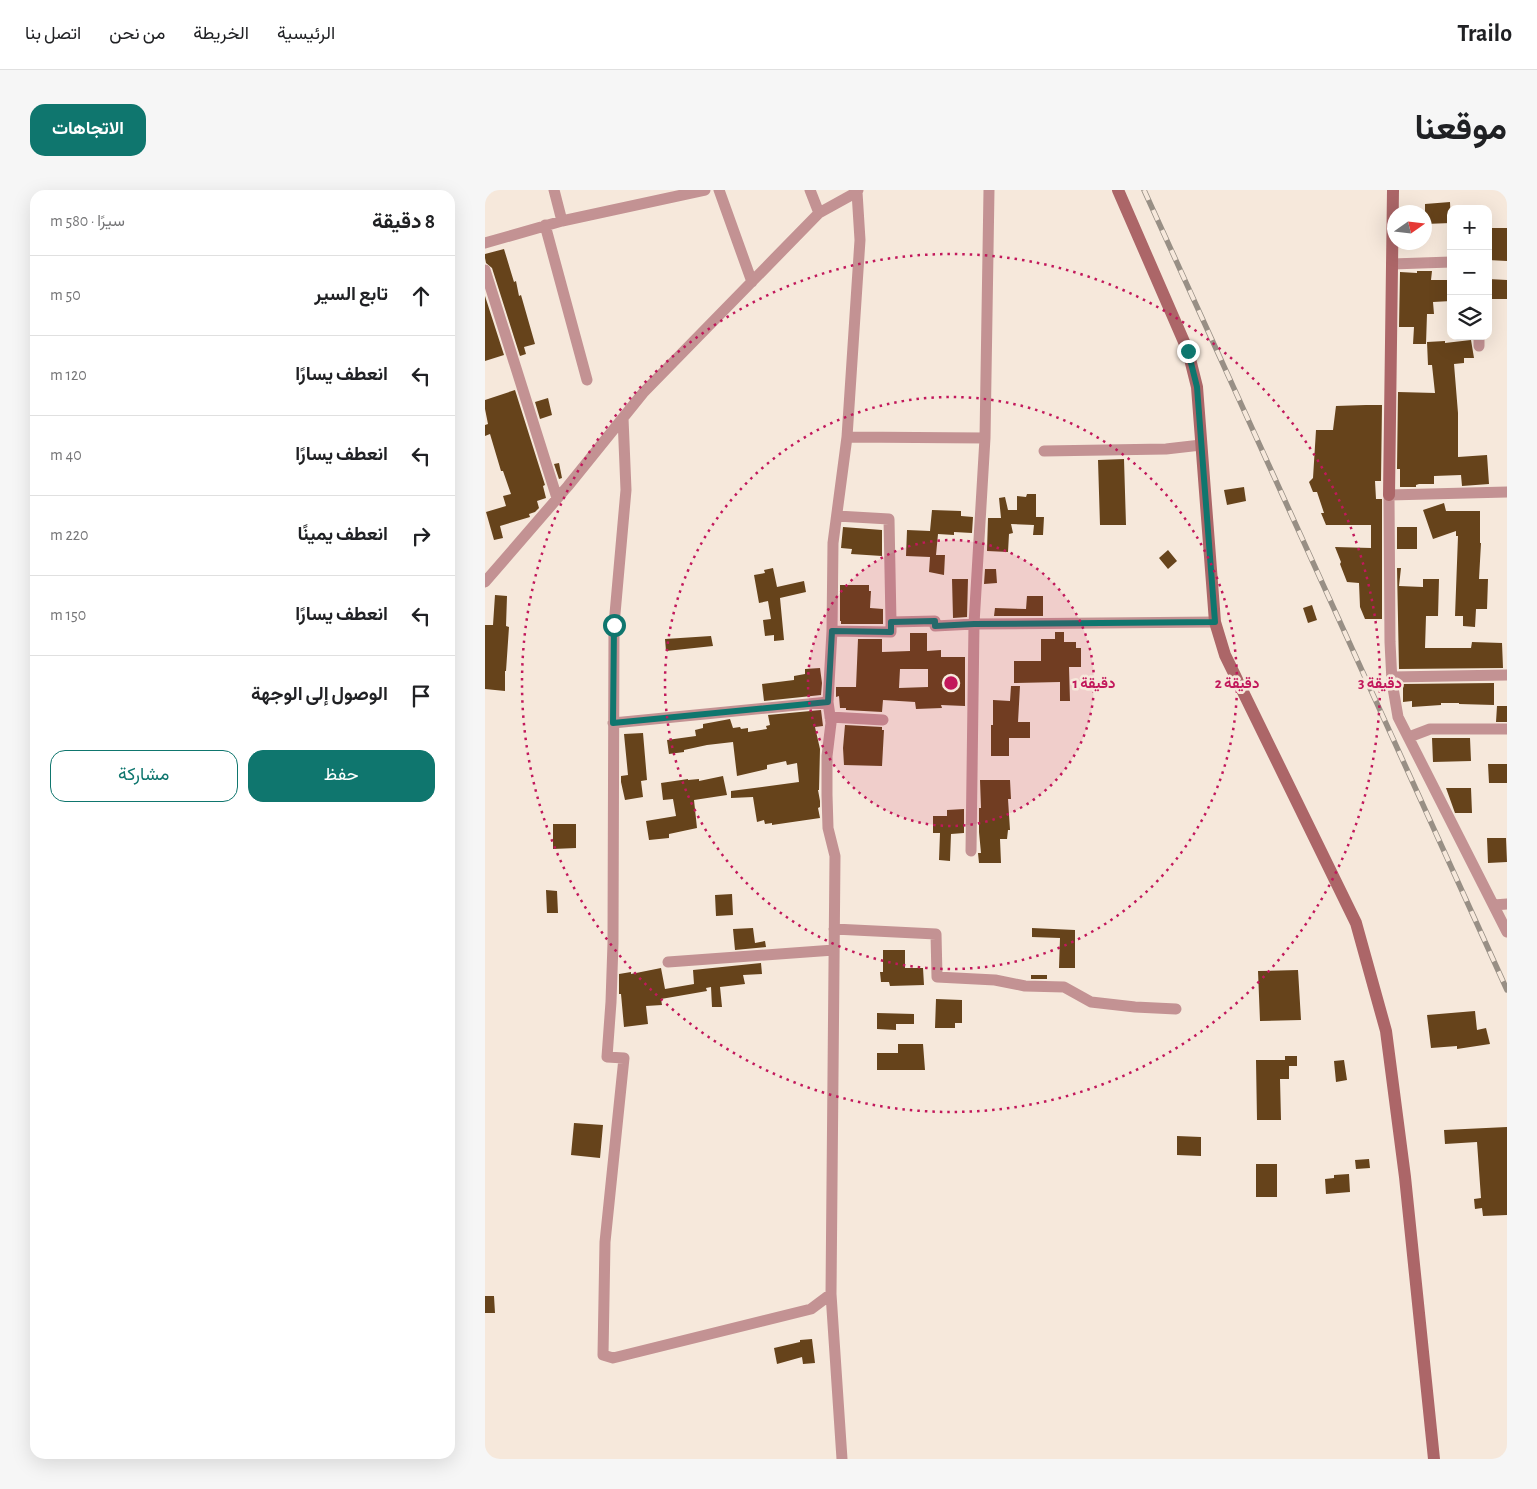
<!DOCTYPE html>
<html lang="ar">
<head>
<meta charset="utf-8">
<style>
	:root { --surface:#fff; --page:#f6f6f6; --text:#202124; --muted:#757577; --line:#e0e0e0; --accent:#0f766e }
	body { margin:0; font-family:"Alegreya Sans",Vazirmatn,sans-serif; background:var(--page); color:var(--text); direction:rtl }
	.controls { position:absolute; right:15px; top:15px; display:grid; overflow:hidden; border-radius:10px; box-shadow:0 5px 20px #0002 }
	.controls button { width:45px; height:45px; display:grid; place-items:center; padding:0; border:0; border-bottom:1px solid var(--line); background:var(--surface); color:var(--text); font:25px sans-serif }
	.compass { position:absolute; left:902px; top:15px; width:45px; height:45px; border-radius:50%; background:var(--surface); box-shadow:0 5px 20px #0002; rotate:76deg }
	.stop { position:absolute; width:15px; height:15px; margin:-11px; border:4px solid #0f766e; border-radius:50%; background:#fff }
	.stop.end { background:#0f766e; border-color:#fff; box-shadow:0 1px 5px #0008 }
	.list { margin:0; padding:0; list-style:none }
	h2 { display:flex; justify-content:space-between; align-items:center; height:65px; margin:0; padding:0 20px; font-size:21px }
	h2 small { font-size:16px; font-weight:400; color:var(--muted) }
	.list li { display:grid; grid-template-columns:32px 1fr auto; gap:15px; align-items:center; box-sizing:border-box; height:80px; padding:0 20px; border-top:1px solid var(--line) }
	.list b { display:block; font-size:19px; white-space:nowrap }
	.list em { font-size:16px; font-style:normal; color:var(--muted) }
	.actions { display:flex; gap:10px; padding:15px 20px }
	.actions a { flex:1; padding:11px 0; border:1px solid var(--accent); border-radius:15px; text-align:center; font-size:18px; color:var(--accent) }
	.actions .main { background:var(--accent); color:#fff }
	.icon { flex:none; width:28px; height:28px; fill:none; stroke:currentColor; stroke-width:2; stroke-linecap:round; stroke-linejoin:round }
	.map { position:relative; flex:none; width:1022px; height:1269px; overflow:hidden; direction:ltr; border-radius:15px }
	header { display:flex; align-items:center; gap:30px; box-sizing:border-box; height:70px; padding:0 25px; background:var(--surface); border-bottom:1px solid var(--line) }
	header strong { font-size:24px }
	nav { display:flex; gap:28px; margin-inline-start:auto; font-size:18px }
	.intro { display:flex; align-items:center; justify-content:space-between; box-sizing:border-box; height:120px; padding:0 30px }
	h1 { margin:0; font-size:35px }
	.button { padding:12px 22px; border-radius:15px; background:var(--accent); color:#fff; font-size:18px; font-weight:700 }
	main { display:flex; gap:30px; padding:0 30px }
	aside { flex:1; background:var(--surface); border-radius:15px; box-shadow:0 5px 20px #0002 }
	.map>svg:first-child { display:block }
	.building { fill:#66431b; fill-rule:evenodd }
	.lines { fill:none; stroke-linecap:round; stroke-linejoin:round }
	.street { stroke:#c39293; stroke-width:11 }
	.secondary { stroke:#ac6668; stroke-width:12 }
	.rail-casing { stroke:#988f85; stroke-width:5.5 }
	.rail { stroke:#f6e8db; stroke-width:4; stroke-dasharray:11; stroke-linecap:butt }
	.route { stroke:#0f766e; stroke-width:6 }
	.ring { fill:none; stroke:#c2185b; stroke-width:2.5; stroke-dasharray:2.5 5 }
	.centre { fill:#c2185b; stroke:#f6e8db; stroke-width:2.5 }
	.ring-label { font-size:15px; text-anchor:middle; font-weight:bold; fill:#c2185b; stroke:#f6e8db; stroke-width:5; stroke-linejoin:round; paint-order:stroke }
</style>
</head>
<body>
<header>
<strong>Trailo</strong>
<nav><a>الرئيسية</a><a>الخريطة</a><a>من نحن</a><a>اتصل بنا</a></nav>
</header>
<div class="intro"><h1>موقعنا</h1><a class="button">الاتجاهات</a></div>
<main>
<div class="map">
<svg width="1022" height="1269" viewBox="0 0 1022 1269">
	<rect width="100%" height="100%" fill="#f6e8db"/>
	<path class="building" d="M 965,12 L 966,33 L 940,34 L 940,14 Z
		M 1003,38 L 1022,38 L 1022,71 L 1003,70 Z
		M 19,59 L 29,92 L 31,91 L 34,106 L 36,105 L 50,154 L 39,157 L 41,164 L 35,166 L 7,78 L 1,73 L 0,68 L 0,64 Z
		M 932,81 L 947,81 L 946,90 L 966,90 L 966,111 L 948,112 L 949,124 L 942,124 L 941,154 L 928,154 L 929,137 L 914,137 L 915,82 L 932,83 Z
		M 1003,89 L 1022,90 L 1022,109 L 1003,109 Z
		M 0,106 L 19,165 L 0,171 Z
		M 986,150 L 989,168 L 979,168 L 979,173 L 969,174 L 973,223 L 973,267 L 1002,265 L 1004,294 L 977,296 L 976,285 L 949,286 L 949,294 L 934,294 L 931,295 L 931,297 L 915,297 L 915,279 L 912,279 L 913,202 L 950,203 L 947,175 L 943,175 L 942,152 L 960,151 L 960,153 Z
		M 30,200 L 60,295 L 58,296 L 61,308 L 52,311 L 54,318 L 50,322 L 44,324 L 45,327 L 15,336 L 18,348 L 9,350 L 1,322 L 21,316 L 18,306 L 26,304 L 18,281 L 16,281 L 5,244 L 0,246 L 0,235 L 3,234 L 0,219 L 0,210 Z
		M 63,208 L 67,225 L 55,229 L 50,212 Z
		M 881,215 L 897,215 L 896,291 L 890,291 L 891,309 L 897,309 L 897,429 L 880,429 L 875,417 L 874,393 L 862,392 L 855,374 L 856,372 L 850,357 L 886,358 L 886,335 L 841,335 L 836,323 L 839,323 L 832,302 L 828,302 L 824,292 L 828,288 L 831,240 L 848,240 L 851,216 Z
		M 639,269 L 641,335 L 615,335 L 613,270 Z
		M 74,273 L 77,288 L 74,289 L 69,274 Z
		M 759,297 L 761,311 L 742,315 L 739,300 Z
		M 542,304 L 551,304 L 551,327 L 559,327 L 558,345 L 548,345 L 549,335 L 526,334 L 528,343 L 524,344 L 523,362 L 502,361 L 503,328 L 516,328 L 514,308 L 520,307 L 523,320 L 532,320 L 532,306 L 541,307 Z
		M 959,313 L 961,321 L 995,321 L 995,353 L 996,353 L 994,389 L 1003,389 L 1002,419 L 991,419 L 990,437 L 978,436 L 978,426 L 970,426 L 973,346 L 971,346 L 971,341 L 948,349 L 938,320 Z
		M 447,320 L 476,321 L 476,326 L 488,327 L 487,343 L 469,342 L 469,345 L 453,344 L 451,365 L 460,365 L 459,385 L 444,382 L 445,367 L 421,366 L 422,340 L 445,341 Z
		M 358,337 L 397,340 L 397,366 L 366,364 L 367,359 L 356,358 Z
		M 912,337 L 932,337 L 932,359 L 912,359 Z
		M 683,360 L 692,371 L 683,379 L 674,368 Z
		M 288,378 L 292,397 L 319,391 L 321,402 L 295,408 L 299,450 L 289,451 L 289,445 L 280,446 L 278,430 L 286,429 L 283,411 L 274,413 L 269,385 L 280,383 L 279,380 Z
		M 912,378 L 916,378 L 914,396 L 938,397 L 938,389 L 954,389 L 953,426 L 941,426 L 940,458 L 986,458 L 987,452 L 1017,453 L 1018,478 L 914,479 Z
		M 500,379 L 511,379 L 512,393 L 499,394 Z
		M 467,389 L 483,389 L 482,427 L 468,428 Z
		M 355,395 L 384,395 L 384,401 L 386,401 L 385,418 L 398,419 L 398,434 L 356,434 L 356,431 L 355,431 Z
		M 10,405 L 22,406 L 21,436 L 24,437 L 21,481 L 20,481 L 20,501 L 0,499 L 0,435 L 8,435 Z
		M 542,406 L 558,406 L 558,426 L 509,426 L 510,418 L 541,419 Z
		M 827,415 L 832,430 L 823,433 L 818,418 Z
		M 570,442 L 579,442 L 579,452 L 591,452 L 591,458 L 596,458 L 596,477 L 584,477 L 585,511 L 575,511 L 575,492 L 529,493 L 529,471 L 556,471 L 556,449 L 570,449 Z
		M 425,443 L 442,443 L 442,461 L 456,460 L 456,467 L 480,467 L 480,516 L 456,515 L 457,518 L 431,519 L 430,512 L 398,510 L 397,522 L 361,520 L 361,518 L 355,518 L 354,506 L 351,507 L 351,497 L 371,497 L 373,449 L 397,449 L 397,462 L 425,461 ZM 415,479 L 443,479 L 443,497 L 414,498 Z
		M 226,446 L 228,456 L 181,461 L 180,449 Z
		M 335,478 L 337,493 L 336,505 L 279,511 L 277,494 L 309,490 L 309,486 L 320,484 L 320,479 Z
		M 1009,493 L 1009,515 L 974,514 L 974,513 L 956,513 L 956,515 L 927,517 L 927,511 L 918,512 L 918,494 Z
		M 526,496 L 535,496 L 533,532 L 545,532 L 545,548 L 524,548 L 524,566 L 506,566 L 506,535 L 508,535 L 508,510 L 525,511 Z
		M 1012,516 L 1022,516 L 1022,532 L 1011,532 Z
		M 336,520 L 338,536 L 330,537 L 335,559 L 334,600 L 333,600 L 335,611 L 335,617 L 333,618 L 335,628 L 287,635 L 287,633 L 280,634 L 279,630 L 272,632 L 268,607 L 246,608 L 246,601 L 314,592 L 312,573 L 302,575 L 301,571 L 282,575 L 282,579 L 252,586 L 248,552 L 222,555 L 199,560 L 199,562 L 184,564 L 182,550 L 211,546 L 210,540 L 218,538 L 218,534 L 245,529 L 248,538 L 255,537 L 256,539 L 263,538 L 263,542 L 282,539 L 281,536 L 285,535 L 283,525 Z
		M 360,535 L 397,537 L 397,540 L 399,540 L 397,576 L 359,575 L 358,558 Z
		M 158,543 L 162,590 L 156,591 L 158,607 L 140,610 L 136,592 L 136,586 L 143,585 L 139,544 Z
		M 947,548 L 985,548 L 986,571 L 948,572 Z
		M 1003,574 L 1022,574 L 1022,593 L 1004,593 Z
		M 238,586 L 242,605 L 209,610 L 212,638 L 184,644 L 184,648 L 164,650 L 161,631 L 191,626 L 188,609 L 178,610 L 176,593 L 203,589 L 203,590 L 214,589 L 214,591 Z
		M 495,590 L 525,590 L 526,609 L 523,609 L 525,640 L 523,640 L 522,649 L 515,649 L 516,673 L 494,673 L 493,663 L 496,663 L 494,642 L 494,618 L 496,618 Z
		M 961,598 L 986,598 L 987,623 L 970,623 Z
		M 479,619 L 479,643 L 466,644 L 465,671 L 454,670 L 455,643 L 448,643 L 448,626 L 462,626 L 462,620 Z
		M 68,634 L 91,634 L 91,658 L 68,659 Z
		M 1002,648 L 1021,648 L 1022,672 L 1003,673 Z
		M 61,700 L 72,701 L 73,723 L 62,723 Z
		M 247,704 L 248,725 L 231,726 L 230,705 Z
		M 268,738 L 270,753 L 280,751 L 281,757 L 250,760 L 248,739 Z
		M 547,738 L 590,740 L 590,778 L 574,778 L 575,748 L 547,747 Z
		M 398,760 L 420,760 L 420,778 L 438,778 L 439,795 L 405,796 L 404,792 L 396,792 L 395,782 L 398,782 Z
		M 276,773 L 277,784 L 258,785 L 260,794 L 235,797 L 237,817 L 227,817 L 226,797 L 221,798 L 222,801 L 176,809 L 177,815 L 161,816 L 163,834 L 139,837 L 136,804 L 134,804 L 134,784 L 146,782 L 146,784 L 176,778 L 180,799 L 209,794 L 208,780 Z
		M 813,780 L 816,830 L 775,831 L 773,781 Z
		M 546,785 L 562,785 L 562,789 L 546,789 Z
		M 451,809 L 477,810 L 477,833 L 470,833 L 470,838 L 450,838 Z
		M 990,821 L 992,840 L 1001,838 L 1005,854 L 972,859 L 972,856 L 946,858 L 942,825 Z
		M 392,823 L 429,824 L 429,834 L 411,834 L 411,840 L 392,839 Z
		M 413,854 L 438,854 L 440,880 L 392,880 L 392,863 L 413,863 Z
		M 800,866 L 812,866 L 812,876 L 804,876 L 804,889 L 795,889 L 796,930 L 772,930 L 771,870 L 800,870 Z
		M 859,870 L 862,890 L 851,892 L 849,871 Z
		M 89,933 L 118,935 L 115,968 L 86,965 Z
		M 1022,937 L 1022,1025 L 998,1026 L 997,1018 L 990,1019 L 989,1009 L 996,1008 L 992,952 L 960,954 L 959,940 Z
		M 692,946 L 716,947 L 716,966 L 692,965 Z
		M 884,969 L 885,978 L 871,979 L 870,970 Z
		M 771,974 L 792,974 L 792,1007 L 771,1007 Z
		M 864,984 L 865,1002 L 841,1004 L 840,989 L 849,988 L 849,985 Z
		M 0,1106 L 9,1106 L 10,1123 L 0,1123 Z
		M 327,1149 L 330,1173 L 318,1174 L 317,1167 L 292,1174 L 289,1158 L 315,1152 L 315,1150 Z"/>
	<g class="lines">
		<path class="street" d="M 69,0 L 77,31
			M 234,0 L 267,92
			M 325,0 L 334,23
			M 60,35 L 102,190
			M 0,53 L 77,31 L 220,0
			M 907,74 L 966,72
			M 0,80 L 72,308
			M 994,146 L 994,156
			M 138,228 L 141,300 L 129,435 L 128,753 L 126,812 L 122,867 L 139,868 L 120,1052 L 118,1165 L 128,1168 L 326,1119 L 346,1104
			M 362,247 L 500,248
			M 559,261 L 681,259 L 716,255
			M 1022,302 L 904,305 L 905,452 L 907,492 L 913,527 L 1022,742
			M 352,326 L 404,329 L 406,432
			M 0,392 L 83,296 L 158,203 L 334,23 L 372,2
			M 347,441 L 406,442 L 406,432 L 450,431 L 450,436 L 489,434 L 730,432
			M 907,487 L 1022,485
			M 345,527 L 398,530
			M 128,533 L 343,512
			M 924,547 L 945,539 L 1022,539
			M 486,661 L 489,434 L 500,248 L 504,0
			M 1009,715 L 1022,714
			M 349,739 L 451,744 L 452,787 L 510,790 L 540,796 L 579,797 L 606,812 L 650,817 L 691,819
			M 183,772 L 349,760
			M 357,1269 L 346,1104 L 350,666 L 343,638 L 342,605 L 342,566 L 346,533 L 343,512 L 347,441 L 348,353 L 362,247 L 375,50 L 372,2 L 373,0"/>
		<path class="secondary" d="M 633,0 L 703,161 L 712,197 L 730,432 L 740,465 L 871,733 L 901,841 L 920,987 L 949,1269
			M 904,305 L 908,0"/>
		<defs>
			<path id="rail" d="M 659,0 L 1022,800"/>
		</defs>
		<use href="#rail" class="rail-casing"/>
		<use href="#rail" class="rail"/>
	</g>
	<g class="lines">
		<path class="route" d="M 129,435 L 128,533 L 343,512 L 347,441 L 406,442 L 406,432 L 450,431 L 450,436 L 489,434 L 730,432 L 712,197 L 703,161"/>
	</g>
	<circle cx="466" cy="493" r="143" fill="#c2185b" fill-opacity=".12"/>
	<g class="ring">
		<circle cx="466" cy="493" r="143"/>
		<circle cx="466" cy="493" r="286"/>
		<circle cx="466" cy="493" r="429"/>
	</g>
	<circle cx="466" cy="493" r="8" class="centre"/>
	<g class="ring-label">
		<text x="609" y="498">1 دقيقة</text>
		<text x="752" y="498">2 دقيقة</text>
		<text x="895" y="498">3 دقيقة</text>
	</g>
</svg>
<div class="controls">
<button>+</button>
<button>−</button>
<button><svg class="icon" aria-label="layers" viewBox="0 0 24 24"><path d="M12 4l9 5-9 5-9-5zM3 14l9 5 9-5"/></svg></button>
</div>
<svg class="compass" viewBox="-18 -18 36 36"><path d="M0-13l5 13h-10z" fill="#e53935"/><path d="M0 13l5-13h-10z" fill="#757577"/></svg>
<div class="stop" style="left:129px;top:435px"></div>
<div class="stop end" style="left:703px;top:161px"></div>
</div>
<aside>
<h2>8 دقيقة<small>سيرًا · 580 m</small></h2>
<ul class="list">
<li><svg class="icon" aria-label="ahead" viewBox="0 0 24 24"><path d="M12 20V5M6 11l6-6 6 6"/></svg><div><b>تابع السير</b></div><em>50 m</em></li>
<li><svg class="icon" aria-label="left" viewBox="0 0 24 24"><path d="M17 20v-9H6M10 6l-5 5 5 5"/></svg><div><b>انعطف يسارًا</b></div><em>120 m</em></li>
<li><svg class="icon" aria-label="left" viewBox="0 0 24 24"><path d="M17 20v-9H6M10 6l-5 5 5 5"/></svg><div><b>انعطف يسارًا</b></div><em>40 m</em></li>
<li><svg class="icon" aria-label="right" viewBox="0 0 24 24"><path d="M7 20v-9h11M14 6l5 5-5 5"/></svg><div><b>انعطف يمينًا</b></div><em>220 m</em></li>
<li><svg class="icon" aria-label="left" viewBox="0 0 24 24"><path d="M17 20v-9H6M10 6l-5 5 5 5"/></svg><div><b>انعطف يسارًا</b></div><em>150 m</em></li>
<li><svg class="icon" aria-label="arrive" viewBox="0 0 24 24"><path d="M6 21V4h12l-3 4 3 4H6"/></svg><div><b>الوصول إلى الوجهة</b></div></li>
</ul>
<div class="actions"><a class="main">حفظ</a><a>مشاركة</a></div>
</aside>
</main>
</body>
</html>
